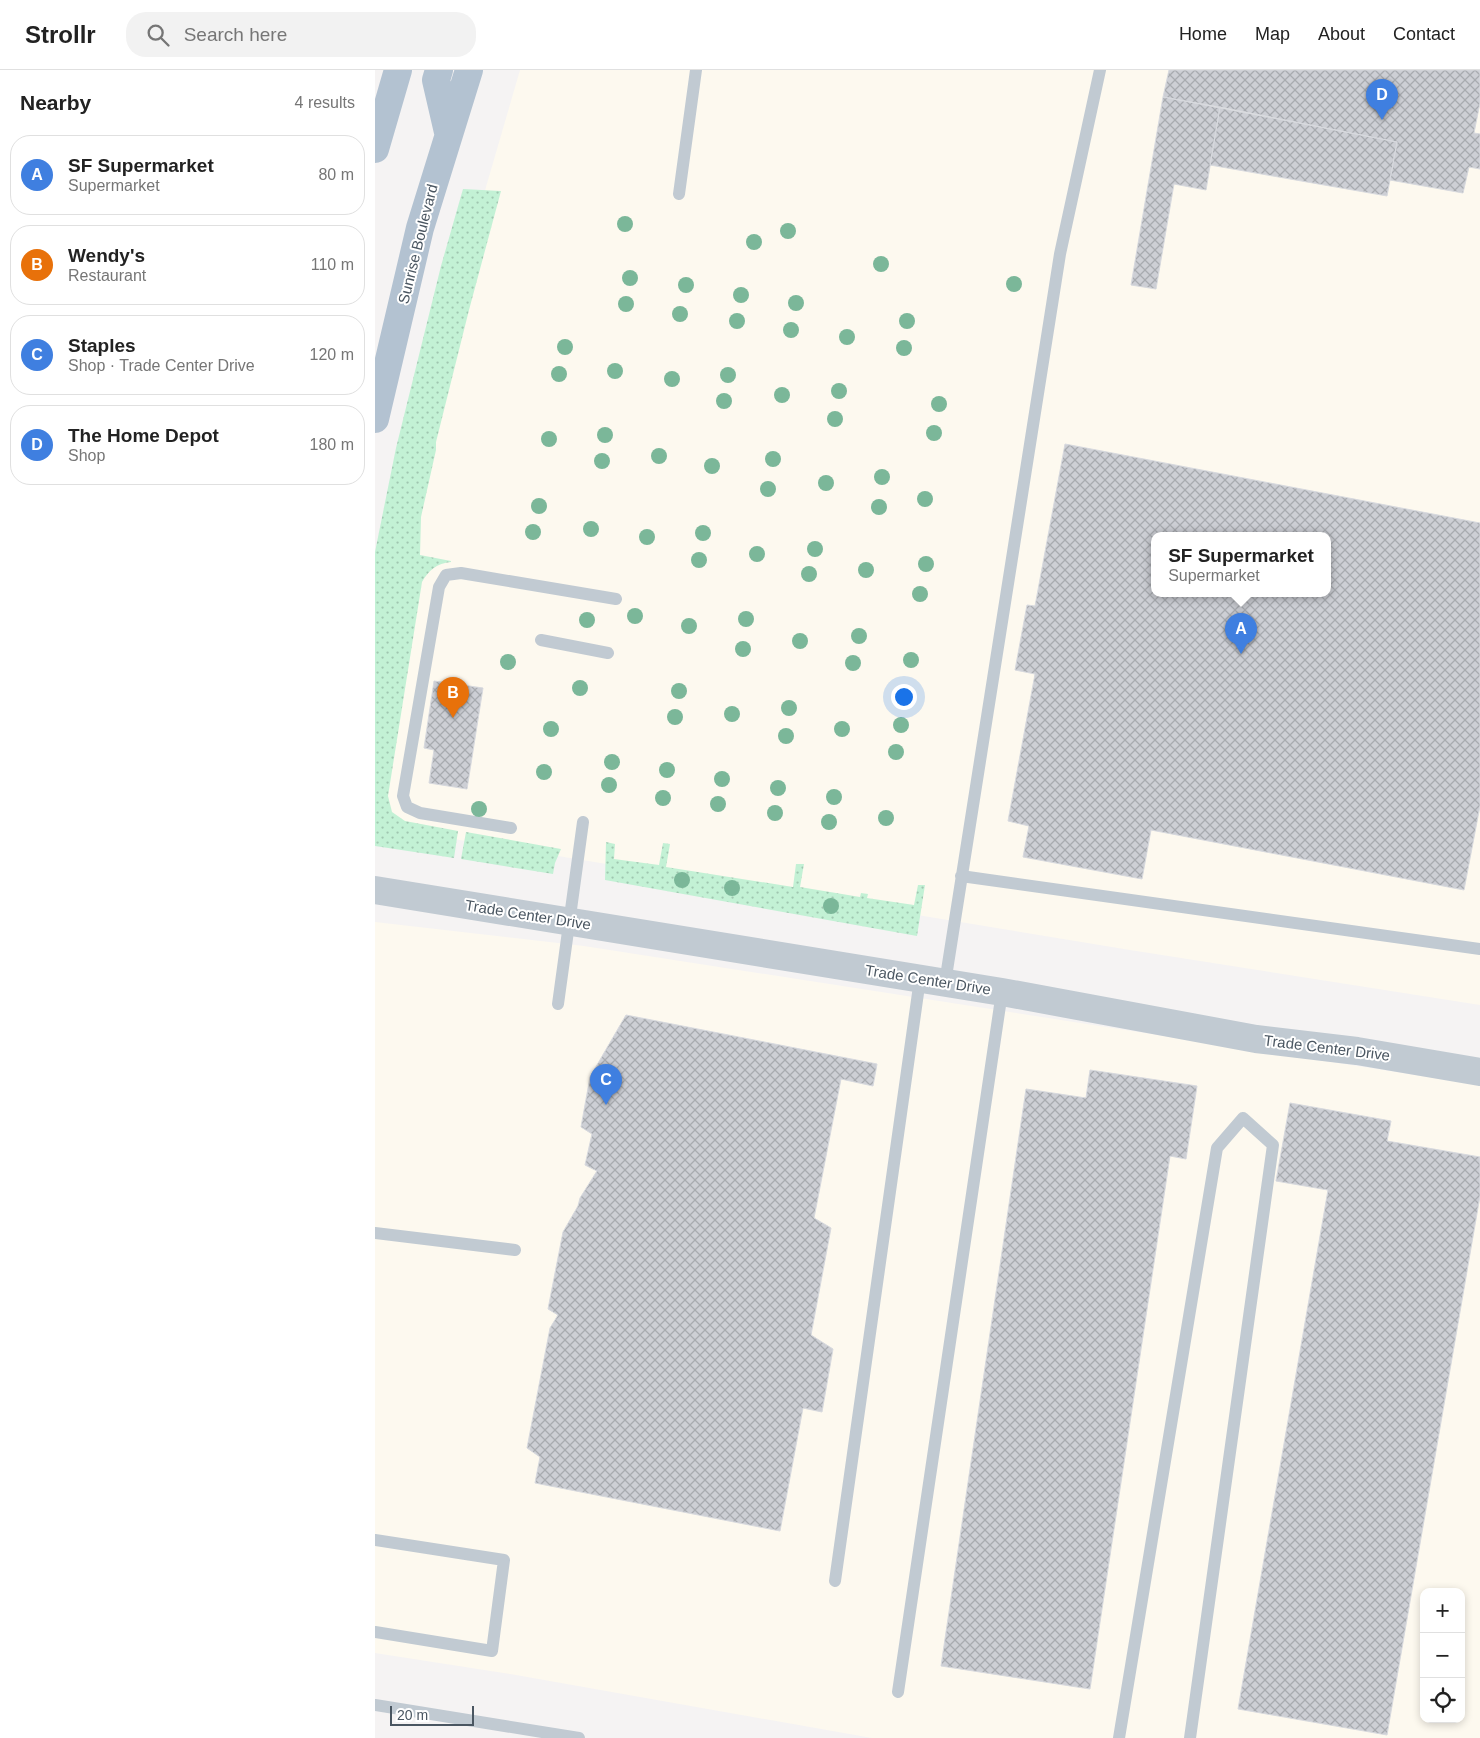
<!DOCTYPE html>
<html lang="en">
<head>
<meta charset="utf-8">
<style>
	:root { --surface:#fff; --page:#f2f2f2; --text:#222; --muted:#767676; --line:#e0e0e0; --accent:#1a73e8 }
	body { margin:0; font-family:Helvetica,sans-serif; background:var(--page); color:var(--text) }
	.controls { position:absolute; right:15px; bottom:15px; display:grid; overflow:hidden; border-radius:10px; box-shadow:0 2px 8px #0003 }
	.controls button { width:45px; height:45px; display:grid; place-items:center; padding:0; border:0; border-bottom:1px solid var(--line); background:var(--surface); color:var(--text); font:25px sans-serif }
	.scale { position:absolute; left:15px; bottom:12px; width:84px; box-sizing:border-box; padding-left:5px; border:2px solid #4a5661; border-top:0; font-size:14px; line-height:18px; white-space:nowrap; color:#4a5661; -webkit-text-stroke:4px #fff; paint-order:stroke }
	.you { position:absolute; left:528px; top:626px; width:18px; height:18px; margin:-12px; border:4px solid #fff; border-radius:50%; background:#1a73e8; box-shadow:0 0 0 8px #1a73e833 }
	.badge { display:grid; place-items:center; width:32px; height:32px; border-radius:50%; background:var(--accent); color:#fff; font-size:16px; font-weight:700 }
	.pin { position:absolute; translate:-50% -41px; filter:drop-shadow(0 1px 2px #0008) }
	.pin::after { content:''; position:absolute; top:26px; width:18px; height:15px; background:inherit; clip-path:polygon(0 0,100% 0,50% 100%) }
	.popup { position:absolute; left:776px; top:462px; width:180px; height:65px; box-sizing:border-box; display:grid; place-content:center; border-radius:10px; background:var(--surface); filter:drop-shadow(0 1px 4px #0005); font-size:16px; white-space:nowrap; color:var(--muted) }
	.popup b { font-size:19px; color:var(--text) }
	.popup::after { content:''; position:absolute; left:50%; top:100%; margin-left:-10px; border:10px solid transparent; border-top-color:var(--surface) }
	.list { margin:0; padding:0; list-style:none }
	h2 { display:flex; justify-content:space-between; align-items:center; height:65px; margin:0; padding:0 20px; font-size:21px }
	h2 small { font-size:16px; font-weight:400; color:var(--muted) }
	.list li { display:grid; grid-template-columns:32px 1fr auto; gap:15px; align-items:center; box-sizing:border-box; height:80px; margin:0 10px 10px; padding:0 10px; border:1px solid var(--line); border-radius:20px }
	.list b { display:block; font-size:19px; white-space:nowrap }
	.list p { margin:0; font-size:16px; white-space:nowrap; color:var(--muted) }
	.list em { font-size:16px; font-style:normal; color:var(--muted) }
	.icon { flex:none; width:28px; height:28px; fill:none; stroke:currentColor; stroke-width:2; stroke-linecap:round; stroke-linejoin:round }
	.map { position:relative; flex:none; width:1105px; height:1668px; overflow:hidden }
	header { display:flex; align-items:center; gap:30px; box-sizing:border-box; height:70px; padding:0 25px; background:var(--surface); border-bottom:1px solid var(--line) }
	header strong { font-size:24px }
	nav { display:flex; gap:28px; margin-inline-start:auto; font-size:18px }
	.search { width:350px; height:45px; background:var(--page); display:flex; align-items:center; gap:12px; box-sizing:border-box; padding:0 18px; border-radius:20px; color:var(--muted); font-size:19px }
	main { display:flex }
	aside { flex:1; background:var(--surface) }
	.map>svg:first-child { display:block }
	.commercial { fill:#fdf9ef; fill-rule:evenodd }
	.grass { fill:url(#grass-dots) }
	.building { fill:url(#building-cross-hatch); stroke:#d7d9de; fill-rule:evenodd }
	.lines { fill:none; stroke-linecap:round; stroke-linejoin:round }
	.service { stroke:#c1cad2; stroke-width:12 }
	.tertiary { stroke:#c1cad2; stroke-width:28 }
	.primary { stroke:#b3c2d1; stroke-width:28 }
	.tree { fill:#7bb799 }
	.labels { text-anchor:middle; stroke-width:4; stroke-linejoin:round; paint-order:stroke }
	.street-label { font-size:15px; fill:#4a5661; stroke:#fff }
</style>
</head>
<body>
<header>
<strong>Strollr</strong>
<div class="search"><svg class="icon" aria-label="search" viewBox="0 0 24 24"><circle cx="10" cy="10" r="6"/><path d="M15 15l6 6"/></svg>Search here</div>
<nav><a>Home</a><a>Map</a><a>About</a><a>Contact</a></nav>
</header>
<main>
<aside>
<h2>Nearby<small>4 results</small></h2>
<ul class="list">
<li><span class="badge" style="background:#3f7fe0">A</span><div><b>SF Supermarket</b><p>Supermarket</p></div><em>80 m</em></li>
<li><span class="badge" style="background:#e8710a">B</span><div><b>Wendy's</b><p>Restaurant</p></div><em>110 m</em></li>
<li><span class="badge" style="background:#3f7fe0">C</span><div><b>Staples</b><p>Shop · Trade Center Drive</p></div><em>120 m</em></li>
<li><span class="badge" style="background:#3f7fe0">D</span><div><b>The Home Depot</b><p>Shop</p></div><em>180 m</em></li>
</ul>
</aside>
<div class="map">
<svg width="1105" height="1668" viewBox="0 0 1105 1668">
	<defs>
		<pattern id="grass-dots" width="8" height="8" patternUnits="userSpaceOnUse" patternTransform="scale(1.25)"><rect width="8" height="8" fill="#c3f1d5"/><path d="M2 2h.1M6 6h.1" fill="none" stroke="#a0c6b0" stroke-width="1.8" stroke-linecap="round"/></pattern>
		<pattern id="building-cross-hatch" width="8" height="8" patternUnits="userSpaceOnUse" patternTransform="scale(1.25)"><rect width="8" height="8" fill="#cdcfd5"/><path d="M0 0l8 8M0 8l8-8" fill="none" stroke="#a8abb0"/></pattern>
	</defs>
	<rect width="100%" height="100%" fill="#f5f3f3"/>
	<path class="commercial" d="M 145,0 L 1105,0 L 1105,935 L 755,880 L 0,756 L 29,399 ZM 780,465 L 952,465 L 952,523 L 780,523 Z
		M 0,852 L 209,876 L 1105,1015 L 1105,1668 L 497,1668 L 141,1605 L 0,1583 ZM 1049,1522 L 1086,1522 L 1086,1649 L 1049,1649 Z"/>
	<path class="grass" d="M 88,119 L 126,121 L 94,240 L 61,372 L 61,380 L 46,447 L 45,485 L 76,491 L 76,492 C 62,493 53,501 47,512 L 13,726 L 17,742 L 30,751 L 83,761 L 79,788 L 0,776 L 0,482 L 21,378 L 66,196 Z
		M 91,762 L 186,779 L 180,793 L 178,804 L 86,789 Z
		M 231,772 L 240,774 L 239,789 L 284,795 L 288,773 L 295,774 L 291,797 L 418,817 L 421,794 L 429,794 L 425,817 L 485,827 L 486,823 L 493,824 L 492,828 L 539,835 L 543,815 L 550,815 L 542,866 L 230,810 Z"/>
	<path class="building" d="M 794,0 L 1105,0 L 1105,33 L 1099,63 L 1105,64 L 1105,99 L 1094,97 L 1088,123 L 1015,110 L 1022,72 L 788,27 Z
		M 788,27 L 845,37 L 831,120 L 799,114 L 781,219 L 756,215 Z
		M 845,37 L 1022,72 L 1012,126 L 835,95 Z
		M 690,374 L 1105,453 L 1105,736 L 1089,820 L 776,760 L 767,809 L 648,787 L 654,756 L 633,751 L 660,604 L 640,600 L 652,535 L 660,536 ZM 780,465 L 952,465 L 952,523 L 780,523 Z
		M 59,611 L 108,618 L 92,719 L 54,713 L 59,680 L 49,678 Z
		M 251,945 L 502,994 L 498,1016 L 466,1009 L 439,1148 L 456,1158 L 436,1265 L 458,1279 L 447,1342 L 428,1338 L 405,1461 L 160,1413 L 165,1387 L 152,1378 L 175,1258 L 183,1245 L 173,1239 L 188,1162 L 203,1136 L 205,1128 L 222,1101 L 210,1095 L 217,1064 L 206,1057 L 215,1007 Z
		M 715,1000 L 822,1016 L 811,1089 L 795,1086 L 715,1619 L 566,1596 L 651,1019 L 711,1028 Z
		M 915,1033 L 1016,1051 L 1012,1071 L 1105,1087 L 1105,1126 L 1012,1665 L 863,1639 L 953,1120 L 901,1111 Z"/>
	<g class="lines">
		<path class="service" d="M 304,124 L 321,0
			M 166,570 L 233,583
			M 136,758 L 45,743 L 32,737 L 28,726 L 64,517 L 71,505 L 86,503 L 241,529
			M 586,806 L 1105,879
			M 570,913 L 685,184 L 725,0
			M 183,934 L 208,752
			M 0,1163 L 140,1180
			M 0,1470 L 129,1490 L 117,1581 L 0,1562
			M 460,1511 L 545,909
			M 523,1622 L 627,922
			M 0,1635 L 204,1668
			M 744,1668 L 842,1078 L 868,1048 L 898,1075 L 815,1668"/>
		<path class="tertiary" d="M 0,820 L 627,922 L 881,969 L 982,981 L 1105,1002"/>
		<path class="primary" d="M 64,0 L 61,10 L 73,62
			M 0,79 L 23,0
			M 0,349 L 45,158 L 94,0"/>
	</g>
	<g class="tree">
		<circle cx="250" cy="154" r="8"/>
		<circle cx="413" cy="161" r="8"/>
		<circle cx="379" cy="172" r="8"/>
		<circle cx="506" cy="194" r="8"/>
		<circle cx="255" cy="208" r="8"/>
		<circle cx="639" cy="214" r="8"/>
		<circle cx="311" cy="215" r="8"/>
		<circle cx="366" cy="225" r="8"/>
		<circle cx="421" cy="233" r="8"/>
		<circle cx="251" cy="234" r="8"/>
		<circle cx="305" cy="244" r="8"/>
		<circle cx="362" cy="251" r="8"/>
		<circle cx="532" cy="251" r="8"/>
		<circle cx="416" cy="260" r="8"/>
		<circle cx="472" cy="267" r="8"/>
		<circle cx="190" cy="277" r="8"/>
		<circle cx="529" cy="278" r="8"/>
		<circle cx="240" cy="301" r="8"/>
		<circle cx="184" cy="304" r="8"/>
		<circle cx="353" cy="305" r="8"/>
		<circle cx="297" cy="309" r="8"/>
		<circle cx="464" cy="321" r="8"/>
		<circle cx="407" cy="325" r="8"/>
		<circle cx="349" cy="331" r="8"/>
		<circle cx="564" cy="334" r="8"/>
		<circle cx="460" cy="349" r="8"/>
		<circle cx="559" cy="363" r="8"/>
		<circle cx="230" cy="365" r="8"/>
		<circle cx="174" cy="369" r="8"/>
		<circle cx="284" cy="386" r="8"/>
		<circle cx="398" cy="389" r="8"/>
		<circle cx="227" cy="391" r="8"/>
		<circle cx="337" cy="396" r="8"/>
		<circle cx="507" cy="407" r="8"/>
		<circle cx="451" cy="413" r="8"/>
		<circle cx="393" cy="419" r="8"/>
		<circle cx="550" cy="429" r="8"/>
		<circle cx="164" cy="436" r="8"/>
		<circle cx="504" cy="437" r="8"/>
		<circle cx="216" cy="459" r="8"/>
		<circle cx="158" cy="462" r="8"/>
		<circle cx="328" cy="463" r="8"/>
		<circle cx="272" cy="467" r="8"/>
		<circle cx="440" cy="479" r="8"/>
		<circle cx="382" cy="484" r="8"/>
		<circle cx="324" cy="490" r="8"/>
		<circle cx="551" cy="494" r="8"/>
		<circle cx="491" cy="500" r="8"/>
		<circle cx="434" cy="504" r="8"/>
		<circle cx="545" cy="524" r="8"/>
		<circle cx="260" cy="546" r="8"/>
		<circle cx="371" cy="549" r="8"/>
		<circle cx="212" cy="550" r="8"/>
		<circle cx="314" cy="556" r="8"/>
		<circle cx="484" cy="566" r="8"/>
		<circle cx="425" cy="571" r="8"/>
		<circle cx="368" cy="579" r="8"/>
		<circle cx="536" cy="590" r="8"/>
		<circle cx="133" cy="592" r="8"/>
		<circle cx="478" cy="593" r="8"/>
		<circle cx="205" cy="618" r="8"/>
		<circle cx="304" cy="621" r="8"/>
		<circle cx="414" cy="638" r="8"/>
		<circle cx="357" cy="644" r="8"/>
		<circle cx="300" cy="647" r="8"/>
		<circle cx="526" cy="655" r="8"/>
		<circle cx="176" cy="659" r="8"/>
		<circle cx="467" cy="659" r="8"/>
		<circle cx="411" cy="666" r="8"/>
		<circle cx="521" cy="682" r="8"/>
		<circle cx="237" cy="692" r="8"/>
		<circle cx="292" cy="700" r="8"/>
		<circle cx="169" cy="702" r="8"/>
		<circle cx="347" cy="709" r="8"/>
		<circle cx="234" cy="715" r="8"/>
		<circle cx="403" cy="718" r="8"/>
		<circle cx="459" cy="727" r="8"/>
		<circle cx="288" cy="728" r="8"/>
		<circle cx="343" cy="734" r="8"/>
		<circle cx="104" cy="739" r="8"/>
		<circle cx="400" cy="743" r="8"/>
		<circle cx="511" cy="748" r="8"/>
		<circle cx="454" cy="752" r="8"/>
		<circle cx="307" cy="810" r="8"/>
		<circle cx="357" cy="818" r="8"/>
		<circle cx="456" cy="836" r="8"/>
	</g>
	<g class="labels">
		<g class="street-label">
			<text transform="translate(43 174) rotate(-76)" y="5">Sunrise Boulevard</text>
			<text transform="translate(153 845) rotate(9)" y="5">Trade Center Drive</text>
			<text transform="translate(553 910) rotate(9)" y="5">Trade Center Drive</text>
			<text transform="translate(952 978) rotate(7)" y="5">Trade Center Drive</text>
		</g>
	</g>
</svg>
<div class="controls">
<button>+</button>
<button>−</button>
<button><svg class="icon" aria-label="locate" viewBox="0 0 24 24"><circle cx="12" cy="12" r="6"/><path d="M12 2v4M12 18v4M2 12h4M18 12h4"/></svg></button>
</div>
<div class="scale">20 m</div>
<div class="you"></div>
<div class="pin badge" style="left:866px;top:584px;background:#3f7fe0">A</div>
<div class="popup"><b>SF Supermarket</b>Supermarket</div>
<div class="pin badge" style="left:78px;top:648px;background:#e8710a">B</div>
<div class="pin badge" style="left:231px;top:1035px;background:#3f7fe0">C</div>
<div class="pin badge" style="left:1007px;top:50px;background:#3f7fe0">D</div>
</div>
</main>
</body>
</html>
